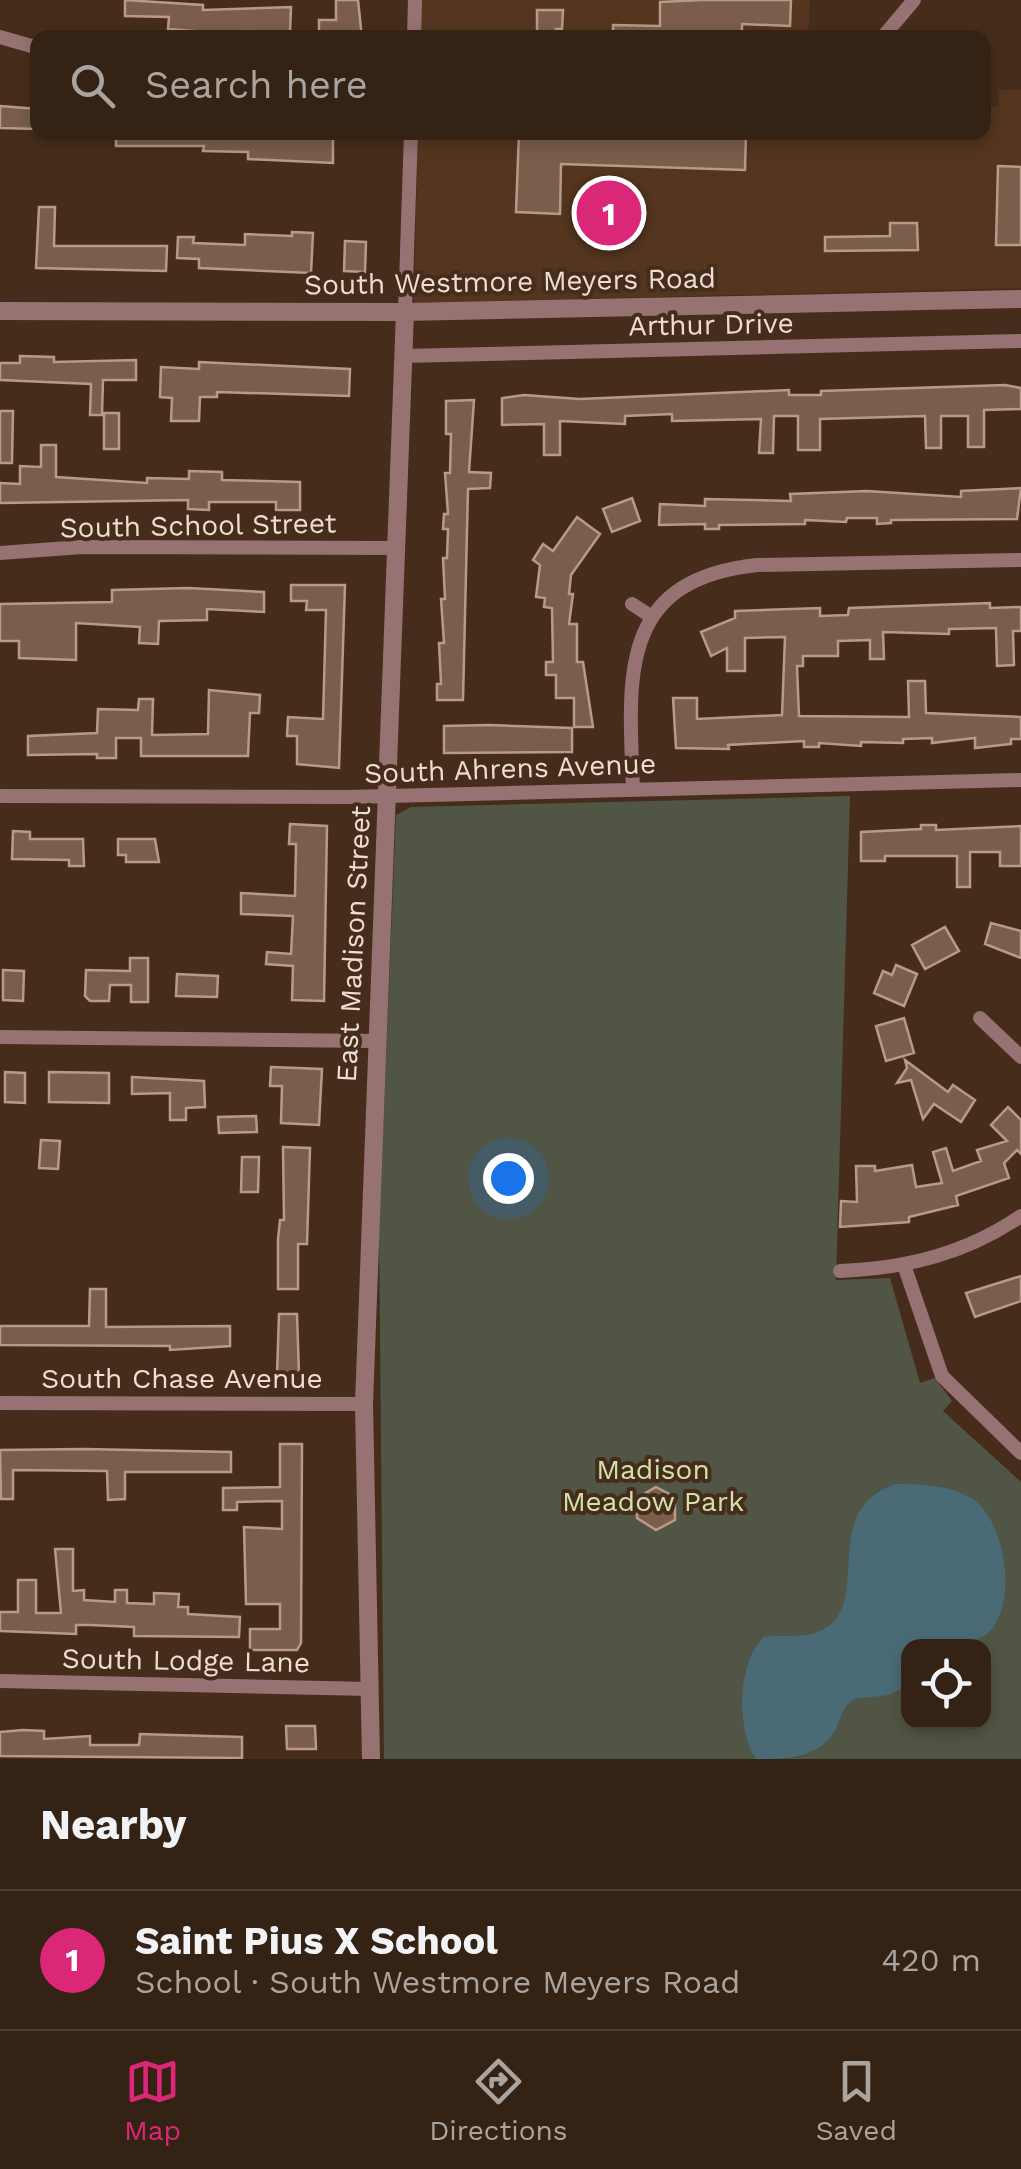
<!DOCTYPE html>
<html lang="en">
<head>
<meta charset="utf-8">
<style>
	:root { --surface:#342214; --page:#3c2a1d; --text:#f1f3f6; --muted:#a9a4a0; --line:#4e3f34; --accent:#db2777 }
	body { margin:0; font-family:"Work Sans",sans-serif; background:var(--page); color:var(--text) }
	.controls { position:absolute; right:30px; bottom:30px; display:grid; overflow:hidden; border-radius:20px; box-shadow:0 5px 15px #0003 }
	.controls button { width:90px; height:90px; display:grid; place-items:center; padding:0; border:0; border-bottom:2px solid var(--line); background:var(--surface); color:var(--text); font:50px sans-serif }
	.you { position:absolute; left:508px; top:1178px; width:35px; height:35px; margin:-25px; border:8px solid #fff; border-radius:50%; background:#1a73e8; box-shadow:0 0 0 15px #1a73e833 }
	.badge { display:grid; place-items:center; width:65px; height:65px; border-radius:50%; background:var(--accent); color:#fff; font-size:32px; font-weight:700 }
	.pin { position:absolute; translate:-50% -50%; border:5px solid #fff; box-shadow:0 2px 10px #0006 }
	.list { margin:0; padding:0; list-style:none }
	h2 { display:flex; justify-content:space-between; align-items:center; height:130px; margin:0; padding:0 40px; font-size:42px }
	h2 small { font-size:32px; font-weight:400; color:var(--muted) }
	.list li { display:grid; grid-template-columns:65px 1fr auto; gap:30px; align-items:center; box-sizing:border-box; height:140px; padding:0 40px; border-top:2px solid var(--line) }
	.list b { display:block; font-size:38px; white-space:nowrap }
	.list p { margin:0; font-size:32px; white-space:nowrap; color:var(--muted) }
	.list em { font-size:32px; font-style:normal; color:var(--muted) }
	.icon { flex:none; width:55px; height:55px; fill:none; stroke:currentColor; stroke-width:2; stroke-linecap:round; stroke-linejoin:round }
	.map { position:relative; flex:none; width:1021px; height:1759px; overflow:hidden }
	.search { position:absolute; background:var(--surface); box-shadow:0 5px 15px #0003; left:30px; right:30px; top:30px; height:110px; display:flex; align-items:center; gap:25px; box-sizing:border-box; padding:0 35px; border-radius:20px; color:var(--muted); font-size:38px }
	.sheet { height:270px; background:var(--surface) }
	nav { display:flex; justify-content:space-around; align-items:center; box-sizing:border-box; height:140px; border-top:2px solid var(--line); background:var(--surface); font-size:28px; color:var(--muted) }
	nav a { display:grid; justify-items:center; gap:5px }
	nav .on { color:var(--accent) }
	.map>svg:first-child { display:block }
	.built { fill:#54351f }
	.green { fill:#505545; fill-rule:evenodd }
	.water { fill:#4a6b76 }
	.building { fill:#7a5e4b; stroke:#b99a86; stroke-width:2.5 }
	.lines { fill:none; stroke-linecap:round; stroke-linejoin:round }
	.minor { stroke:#977272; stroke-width:14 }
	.tertiary { stroke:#977272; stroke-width:18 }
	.labels { text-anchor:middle; stroke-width:8; stroke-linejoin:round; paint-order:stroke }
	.street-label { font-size:28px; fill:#eeddd2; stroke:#462d1b }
	.park-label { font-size:28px; fill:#d1e1ac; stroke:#462d1b }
</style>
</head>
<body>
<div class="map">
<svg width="1021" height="1759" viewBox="0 0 1021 1759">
	<rect width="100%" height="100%" fill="#462d1b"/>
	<path class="built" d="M 421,0 L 810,0 L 808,37 L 421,38 Z
		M 999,90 L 1021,90 L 1021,288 L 414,303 L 418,133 L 984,132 L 984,107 L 998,107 Z"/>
	<path class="green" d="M 850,796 L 836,1280 L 890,1278 L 920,1383 L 935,1378 L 952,1401 L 943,1411 L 1021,1482 L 1021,1759 L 384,1759 L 379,1230 L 396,815 L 411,807 ZM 908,1646 L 984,1646 L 984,1722 L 908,1722 Z"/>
	<path class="water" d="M 896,1484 C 921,1484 949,1485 971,1498 C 1005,1518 1019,1603 989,1632 C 975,1647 930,1646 908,1646 L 908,1686 L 889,1695 L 854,1699 C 841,1708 841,1719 834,1732 C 817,1759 785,1759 756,1759 C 736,1730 737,1662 764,1637 C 782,1634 800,1639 818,1632 C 878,1608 814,1511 896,1484 Z"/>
	<path class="building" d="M 125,0 L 203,5 L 203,10 L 291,7 L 290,32 L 245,31 L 245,35 L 168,29 L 169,17 L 125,16 Z
		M 336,0 L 358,0 L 362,38 L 319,38 L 319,20 L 336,20 Z
		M 702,0 L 791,0 L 790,26 L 742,24 L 742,38 L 613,38 L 613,25 L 660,26 L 660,2 Z
		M 537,10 L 563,10 L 562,29 L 556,29 L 556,38 L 537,38 Z
		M 0,106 L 38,109 L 38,129 L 0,128 Z
		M 116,132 L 333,138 L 333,163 L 248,159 L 248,152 L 203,151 L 204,146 L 116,146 Z
		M 519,132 L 746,132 L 745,170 L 561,164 L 560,214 L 516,212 Z
		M 998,166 L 1021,167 L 1021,245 L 996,245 Z
		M 39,207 L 55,207 L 54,246 L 167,246 L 166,271 L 36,268 Z
		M 890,223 L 917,223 L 918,250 L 825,251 L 825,237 L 890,236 Z
		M 292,232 L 313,233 L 311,273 L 199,268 L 199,259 L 177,258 L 178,237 L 194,237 L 193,243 L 245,245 L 245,234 L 292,236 Z
		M 345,241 L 366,242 L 365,272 L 344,271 Z
		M 20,356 L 54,357 L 54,362 L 136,360 L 136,380 L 103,380 L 102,415 L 90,415 L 91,384 L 0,380 L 0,363 L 20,363 Z
		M 199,362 L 350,369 L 349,396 L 217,392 L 217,397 L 200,397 L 199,421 L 171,421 L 172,398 L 160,397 L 161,367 L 199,369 Z
		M 1005,385 L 1021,388 L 1021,409 L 984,410 L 984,447 L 968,447 L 968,416 L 941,416 L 941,448 L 926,448 L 925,416 L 820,419 L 820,450 L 798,450 L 798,416 L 774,416 L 773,453 L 759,453 L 761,419 L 672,421 L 672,414 L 625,416 L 625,424 L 560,421 L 560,455 L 544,455 L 544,424 L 502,425 L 502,398 L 524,395 L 580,399 L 789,390 L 789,395 L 821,395 L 821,391 Z
		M 474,400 L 469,472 L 491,473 L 490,488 L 468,489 L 463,700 L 437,700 L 437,684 L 441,684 L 439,643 L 444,643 L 441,599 L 445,599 L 443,558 L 447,558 L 448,529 L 443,529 L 444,514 L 448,514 L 445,473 L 450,473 L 451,434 L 446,434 L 446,401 Z
		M 0,411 L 13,411 L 12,463 L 0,463 Z
		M 104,413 L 119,413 L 119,449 L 104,449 Z
		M 41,445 L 56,445 L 56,477 L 147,483 L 147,478 L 189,479 L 189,471 L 222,472 L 222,480 L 300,482 L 300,510 L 276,510 L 276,502 L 209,502 L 209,510 L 188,509 L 188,500 L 0,503 L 0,483 L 20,484 L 20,466 L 41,467 Z
		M 1021,488 L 1017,519 L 891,520 L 891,523 L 877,524 L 877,518 L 847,518 L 846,522 L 805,520 L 805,524 L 719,525 L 719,529 L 705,529 L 705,524 L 659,525 L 660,504 L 705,506 L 705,499 L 791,501 L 790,494 L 867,491 L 961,497 L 961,491 Z
		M 632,498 L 640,521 L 612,532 L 603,509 Z
		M 577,517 L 600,534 L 571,575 L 569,594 L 573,594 L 569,624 L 577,624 L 577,662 L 583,662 L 593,727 L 574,727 L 574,698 L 556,698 L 556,675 L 546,675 L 546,662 L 553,662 L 552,608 L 544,607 L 545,598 L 536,597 L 540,565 L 533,560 L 543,544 L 553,551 Z
		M 291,585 L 345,585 L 339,768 L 297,764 L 297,736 L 287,736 L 288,717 L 323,719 L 326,610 L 306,610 L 307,601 L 291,601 Z
		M 188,588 L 264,592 L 264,612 L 207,609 L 207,620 L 159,621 L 158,644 L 139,643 L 140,627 L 76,623 L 76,660 L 19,658 L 19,641 L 0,641 L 0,604 L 112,602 L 112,590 Z
		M 990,603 L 990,608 L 1021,607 L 1021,631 L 1013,631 L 1014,665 L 997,666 L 996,628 L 949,629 L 949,634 L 883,632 L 884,659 L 870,659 L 870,640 L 838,641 L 838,656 L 803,656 L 803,666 L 797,666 L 799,716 L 909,717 L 908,681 L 925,681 L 926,713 L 1021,717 L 1021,739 L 1011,739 L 1011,744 L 975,748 L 975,738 L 932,743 L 932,738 L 903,739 L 903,743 L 861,742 L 861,746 L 819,743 L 819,747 L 804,747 L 804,741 L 728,745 L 729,749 L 676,748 L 673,698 L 697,698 L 697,719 L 782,715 L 785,637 L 745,638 L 745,671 L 727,671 L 727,648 L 711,656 L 701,632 L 735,618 L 735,611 L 820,608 L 820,616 L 848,615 L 849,608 Z
		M 209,690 L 260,695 L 259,713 L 250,713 L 248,756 L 141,756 L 141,738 L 116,738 L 116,758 L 97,758 L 97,754 L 28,755 L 28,736 L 97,733 L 98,709 L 138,710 L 139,699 L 153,699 L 152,735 L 208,734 Z
		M 489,725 L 572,728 L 572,752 L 444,753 L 444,726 Z
		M 290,824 L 327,826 L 324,1001 L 292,1000 L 293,966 L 266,964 L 267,952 L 291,954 L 293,916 L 241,914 L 241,893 L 295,896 L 296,844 L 289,844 Z
		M 921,825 L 936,825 L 936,830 L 1021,826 L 1021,866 L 1000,866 L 1000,852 L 970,852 L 970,887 L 957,887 L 957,856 L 885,856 L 885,861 L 861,861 L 861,832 L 921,829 Z
		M 13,831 L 30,832 L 30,839 L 83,839 L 84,866 L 69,866 L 69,860 L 12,859 Z
		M 118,839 L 155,839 L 159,862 L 126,862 L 126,855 L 118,855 Z
		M 991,923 L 1021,931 L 1021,958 L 985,944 Z
		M 945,927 L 959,951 L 925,969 L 912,945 Z
		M 130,958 L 148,958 L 148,1002 L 131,1002 L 131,985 L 110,985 L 109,1001 L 90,1001 L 85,996 L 86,970 L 130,971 Z
		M 896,965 L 917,974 L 904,1006 L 874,993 L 883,971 L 892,975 Z
		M 3,970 L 24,971 L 23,1001 L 3,1000 Z
		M 177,974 L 218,976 L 217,997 L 176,996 Z
		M 904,1018 L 914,1053 L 886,1061 L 876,1026 Z
		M 905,1060 L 948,1092 L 953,1085 L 975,1100 L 961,1122 L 934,1104 L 923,1119 L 911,1080 L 897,1083 L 907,1068 Z
		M 271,1067 L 322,1069 L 319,1125 L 281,1123 L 282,1086 L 270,1086 Z
		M 5,1072 L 25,1073 L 25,1103 L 5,1102 Z
		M 49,1072 L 109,1073 L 109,1103 L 49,1102 Z
		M 132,1077 L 204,1081 L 205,1107 L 186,1108 L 186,1120 L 170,1120 L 170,1093 L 132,1094 Z
		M 1008,1107 L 1021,1120 L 1021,1154 L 1017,1150 L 1004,1163 L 1009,1178 L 956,1196 L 958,1205 L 909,1217 L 909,1222 L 840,1227 L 841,1201 L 857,1202 L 856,1166 L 875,1166 L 875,1171 L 912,1165 L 916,1187 L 942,1183 L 933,1152 L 946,1148 L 953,1171 L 981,1161 L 977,1150 L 1007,1141 L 991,1125 Z
		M 256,1116 L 257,1132 L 219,1133 L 218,1117 Z
		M 41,1140 L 60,1141 L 58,1169 L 39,1168 Z
		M 283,1147 L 310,1148 L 307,1244 L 298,1244 L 298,1289 L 278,1289 L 278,1239 L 280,1220 L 284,1220 Z
		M 242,1157 L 259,1157 L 258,1192 L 241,1192 Z
		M 1021,1276 L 1021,1301 L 975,1317 L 966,1293 Z
		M 90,1289 L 106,1289 L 106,1327 L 230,1326 L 230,1346 L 170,1350 L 170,1346 L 0,1345 L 0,1326 L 89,1326 Z
		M 279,1314 L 297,1314 L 299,1374 L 277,1374 Z
		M 280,1444 L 302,1444 L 301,1643 L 297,1650 L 250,1650 L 250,1629 L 280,1629 L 280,1604 L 246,1604 L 244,1527 L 282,1529 L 282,1501 L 237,1502 L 237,1510 L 223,1510 L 223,1488 L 280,1487 Z
		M 84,1449 L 231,1452 L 231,1472 L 125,1472 L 125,1499 L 108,1500 L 107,1471 L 13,1470 L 13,1499 L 1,1499 L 0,1450 Z
		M 656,1487 L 675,1497 L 675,1520 L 656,1530 L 637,1518 L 637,1498 Z
		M 55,1549 L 73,1549 L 73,1591 L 84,1590 L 84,1600 L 115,1602 L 115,1590 L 127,1590 L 127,1603 L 154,1604 L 154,1593 L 179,1594 L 178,1607 L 188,1607 L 188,1614 L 240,1617 L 239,1637 L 134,1636 L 134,1627 L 90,1625 L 76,1625 L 76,1634 L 0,1631 L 0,1612 L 18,1612 L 18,1580 L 36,1580 L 36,1613 L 61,1613 Z
		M 286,1726 L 315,1726 L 316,1749 L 287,1749 Z
		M 23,1730 L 44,1731 L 44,1739 L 90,1736 L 90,1745 L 139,1745 L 140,1734 L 242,1737 L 242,1758 L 0,1756 L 0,1732 Z"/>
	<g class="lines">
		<path class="minor" d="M 0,37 L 38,48
			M 414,38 L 415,0
			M 882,38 L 914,0
			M 405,312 L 411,132
			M 403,356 L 1021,341
			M 0,553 L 82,547 L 397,548
			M 632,604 L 652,617
			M 633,789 C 629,680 616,580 757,565 L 1021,560
			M 0,796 L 348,797 L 1021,780
			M 980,1018 L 1021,1057
			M 0,1037 L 375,1041
			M 904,1265 L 942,1376 L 1021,1453
			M 840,1271 C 907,1268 965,1254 1021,1216
			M 0,1403 L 364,1404
			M 0,1681 L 370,1689"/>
		<path class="tertiary" d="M 0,311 L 405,312 L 1021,299
			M 371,1759 L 364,1404 L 405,312"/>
	</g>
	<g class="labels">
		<g class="street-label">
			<text transform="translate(510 281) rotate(-1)" y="10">South Westmore Meyers Road</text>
			<text transform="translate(711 324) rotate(-1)" y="10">Arthur Drive</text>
			<text transform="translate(198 525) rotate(-1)" y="10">South School Street</text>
			<text transform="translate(510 768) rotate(-2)" y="10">South Ahrens Avenue</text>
			<text transform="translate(353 944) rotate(-87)" y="10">East Madison Street</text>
			<text x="182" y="1388">South Chase Avenue</text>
			<text transform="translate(186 1660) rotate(1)" y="10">South Lodge Lane</text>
		</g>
		<g class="park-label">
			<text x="653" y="1479">Madison<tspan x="653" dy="32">Meadow Park</tspan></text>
		</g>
	</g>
</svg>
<div class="controls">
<button><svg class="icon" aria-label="locate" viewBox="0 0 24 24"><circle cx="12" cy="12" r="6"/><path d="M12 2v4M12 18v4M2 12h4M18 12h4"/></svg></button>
</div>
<div class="you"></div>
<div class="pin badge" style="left:609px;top:213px">1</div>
<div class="search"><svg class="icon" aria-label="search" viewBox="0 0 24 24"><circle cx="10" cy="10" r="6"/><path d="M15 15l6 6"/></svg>Search here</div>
</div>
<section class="sheet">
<h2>Nearby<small></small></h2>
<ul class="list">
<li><span class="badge">1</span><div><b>Saint Pius X School</b><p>School · South Westmore Meyers Road</p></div><em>420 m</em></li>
</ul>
</section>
<nav>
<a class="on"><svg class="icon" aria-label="map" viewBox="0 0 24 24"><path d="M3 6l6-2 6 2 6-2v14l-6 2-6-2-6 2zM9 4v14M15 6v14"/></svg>Map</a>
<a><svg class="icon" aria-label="directions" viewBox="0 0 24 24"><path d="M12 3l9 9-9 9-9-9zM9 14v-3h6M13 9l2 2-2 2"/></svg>Directions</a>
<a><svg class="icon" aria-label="saved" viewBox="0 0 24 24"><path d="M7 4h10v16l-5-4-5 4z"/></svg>Saved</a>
</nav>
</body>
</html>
